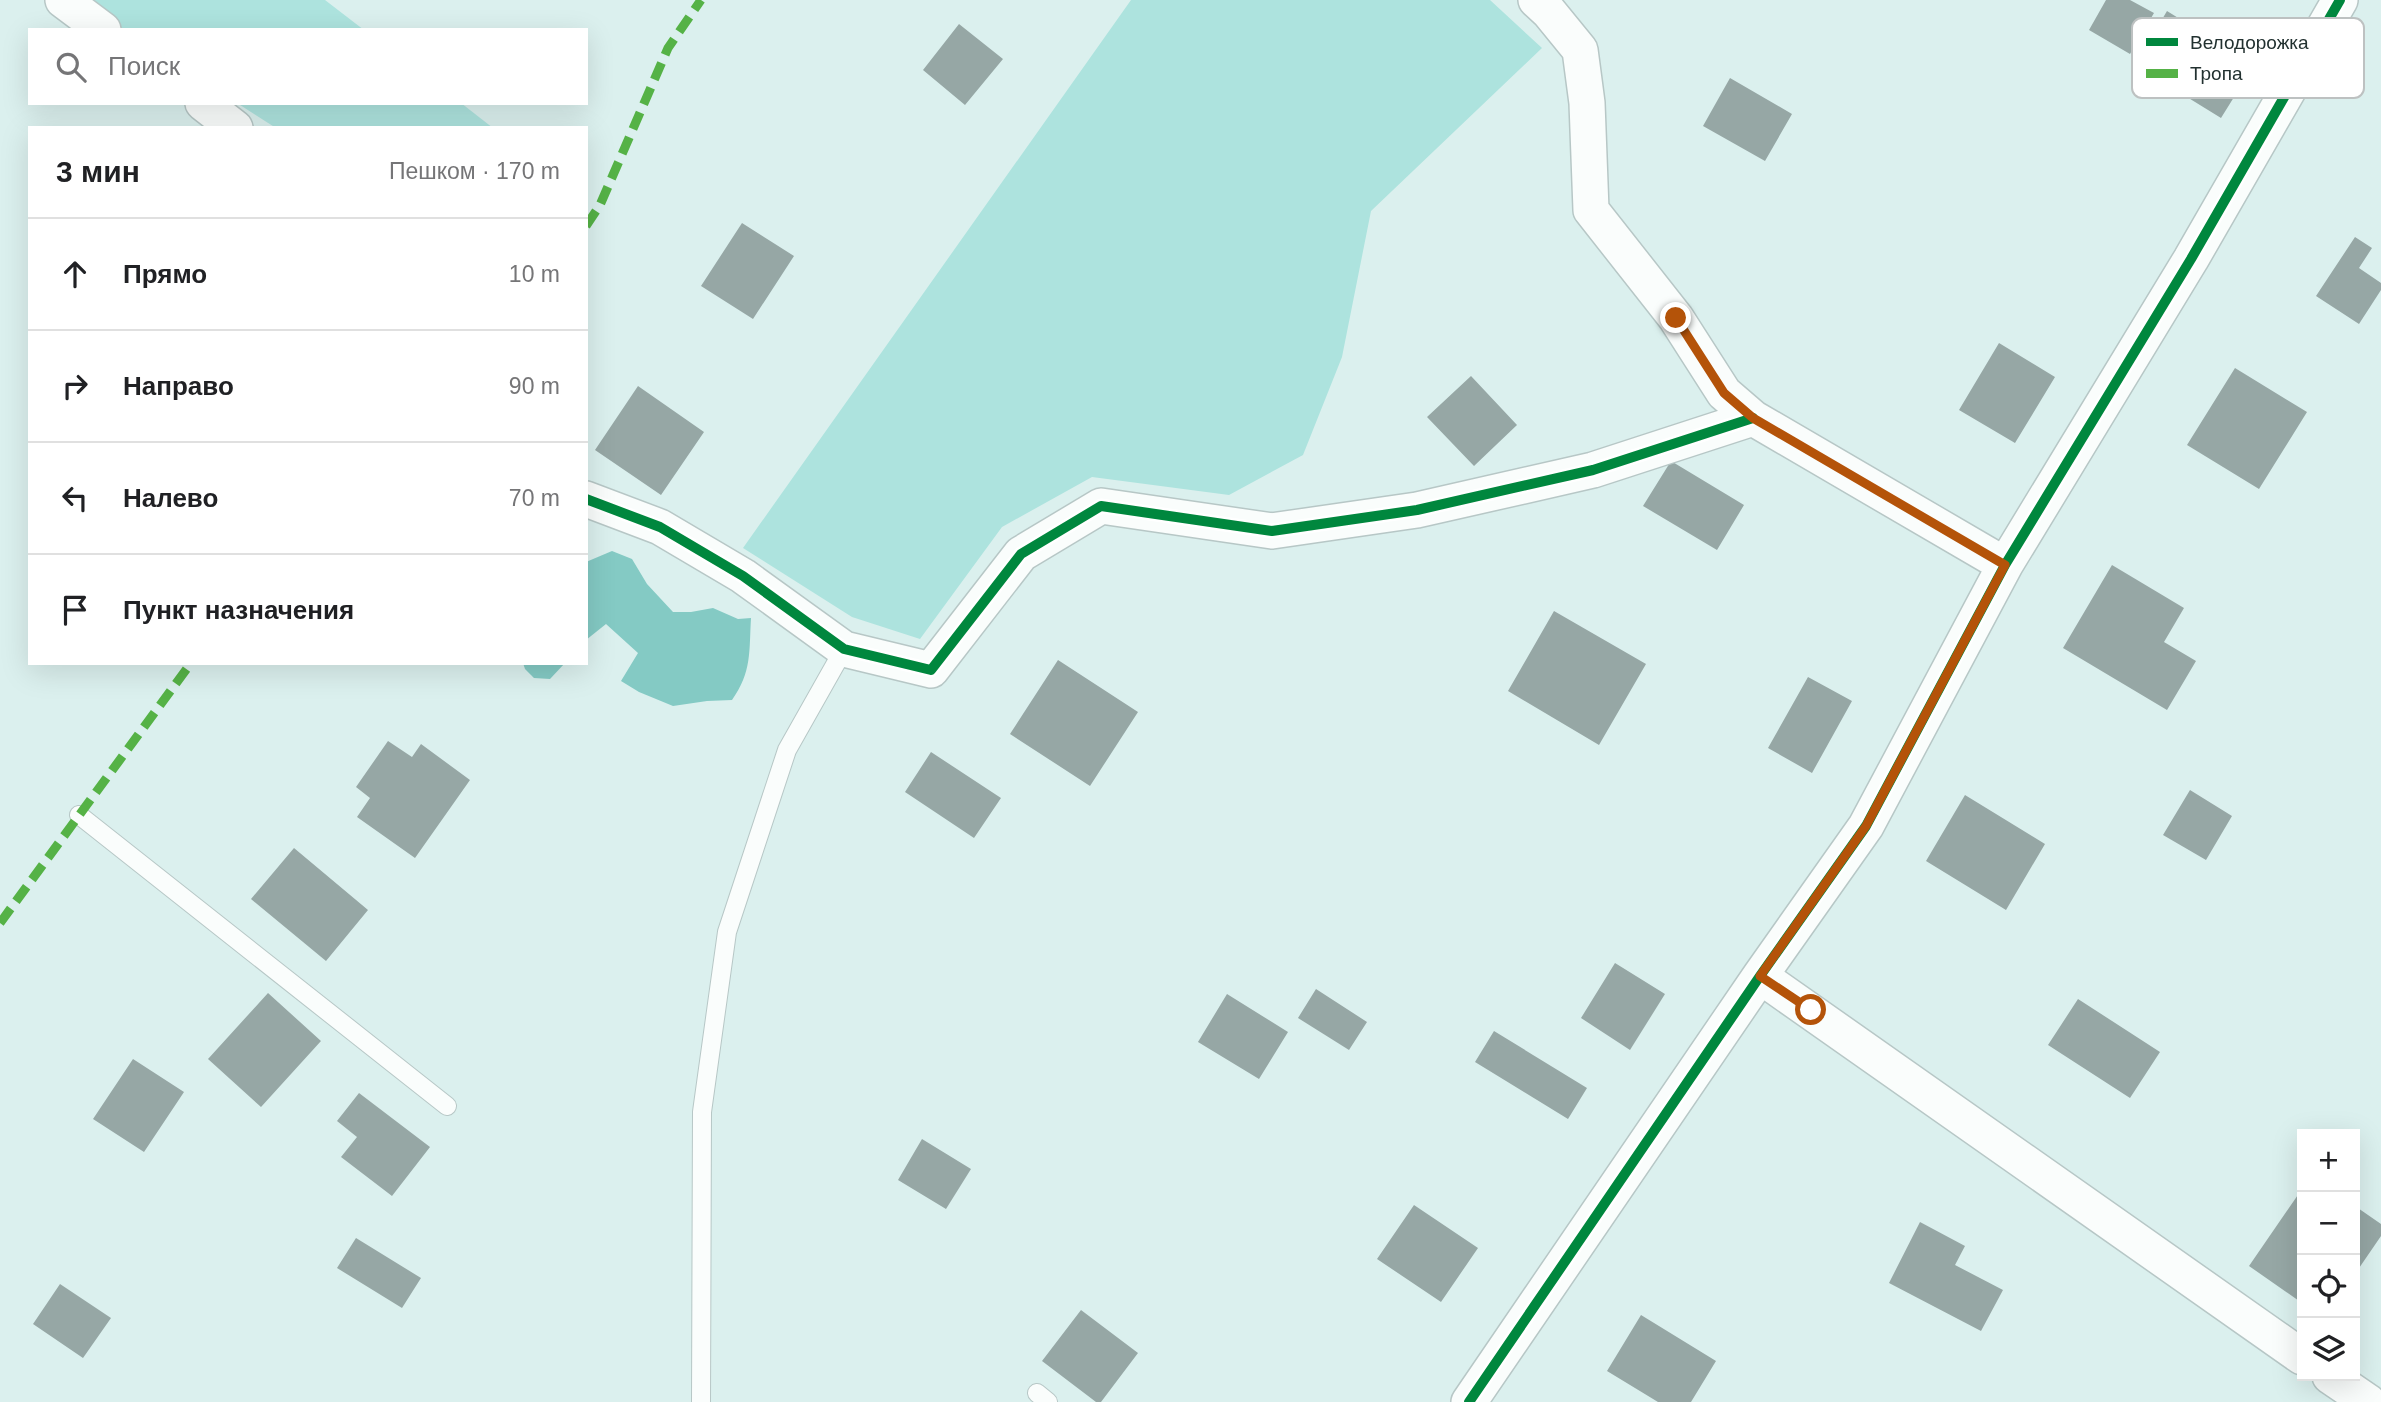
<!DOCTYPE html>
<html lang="ru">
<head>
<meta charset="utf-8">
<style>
	:root { --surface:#fff; --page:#f6f6f6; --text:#202124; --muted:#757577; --line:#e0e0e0 }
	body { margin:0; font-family:Helvetica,sans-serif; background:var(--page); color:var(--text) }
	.controls { position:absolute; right:21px; bottom:21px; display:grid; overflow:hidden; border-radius:0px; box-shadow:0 7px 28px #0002 }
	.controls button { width:63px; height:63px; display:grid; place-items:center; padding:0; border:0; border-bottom:2px solid var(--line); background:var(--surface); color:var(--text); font:35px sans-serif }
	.stop { position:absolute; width:21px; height:21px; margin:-16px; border:5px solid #b45309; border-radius:50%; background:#fff }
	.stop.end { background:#b45309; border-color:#fff; box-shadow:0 2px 7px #0008 }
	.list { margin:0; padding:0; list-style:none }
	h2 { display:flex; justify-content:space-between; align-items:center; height:91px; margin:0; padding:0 28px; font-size:30px }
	h2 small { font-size:23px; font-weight:400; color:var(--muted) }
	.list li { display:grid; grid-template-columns:46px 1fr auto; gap:21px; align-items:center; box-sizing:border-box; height:112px; padding:0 28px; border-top:2px solid var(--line) }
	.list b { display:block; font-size:26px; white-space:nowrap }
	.list em { font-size:23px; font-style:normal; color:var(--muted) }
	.icon { flex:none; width:38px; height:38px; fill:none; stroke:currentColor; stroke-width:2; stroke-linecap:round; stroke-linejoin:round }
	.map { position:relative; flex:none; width:2381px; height:1402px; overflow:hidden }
	.search { position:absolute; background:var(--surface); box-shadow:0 7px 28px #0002; left:28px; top:28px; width:560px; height:77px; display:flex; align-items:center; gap:18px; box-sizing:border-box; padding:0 24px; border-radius:0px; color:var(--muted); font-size:26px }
	.panel { position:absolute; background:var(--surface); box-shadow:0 7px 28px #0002; left:28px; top:126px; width:560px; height:539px; border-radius:0px }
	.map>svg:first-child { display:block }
	.green { fill:#ade3de }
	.water { fill:#84cac4 }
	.building { fill:#96a7a5 }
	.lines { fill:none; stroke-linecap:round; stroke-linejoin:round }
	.service-casing { stroke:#b7c7c6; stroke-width:20 }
	.minor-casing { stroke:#b7c7c6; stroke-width:38 }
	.service { stroke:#fafdfc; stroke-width:18 }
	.minor { stroke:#fafdfc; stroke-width:35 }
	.quiet { stroke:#55b246; stroke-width:9; stroke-dasharray:18 9; stroke-linecap:butt }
	.cycleway-casing { stroke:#fff; stroke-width:15 }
	.cycleway { stroke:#00873e; stroke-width:10 }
	.route { stroke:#b45309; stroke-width:9 }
	.key { fill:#fff; stroke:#bdc1c1; stroke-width:2 }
	.key-label { font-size:19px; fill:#223130 }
</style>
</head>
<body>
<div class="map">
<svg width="2381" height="1402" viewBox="0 0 2381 1402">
	<rect width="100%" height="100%" fill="#dbf0ee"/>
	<path class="green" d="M 83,0 L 325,0 L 364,30 L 125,30 Z
		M 1131,0 L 1490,0 L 1542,48 L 1371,211 L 1342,357 L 1303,455 L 1229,495 L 1092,477 L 1002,527 L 920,639 L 852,617 L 743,548 Z
		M 237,103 L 461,103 L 493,128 L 276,128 Z"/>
	<path class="water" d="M 612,551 L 632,559 L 647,584 L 673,612 L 691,612 L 713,608 L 738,619 L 751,618 C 749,651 752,672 732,700 L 707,701 L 673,706 L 639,692 L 621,681 L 638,653 L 606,624 L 586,640 L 586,562 Z
		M 523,663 L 565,663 L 550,679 L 534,678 L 525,669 Z"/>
	<path class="building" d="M 2106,0 L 2130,0 L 2154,13 L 2130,54 L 2089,30 Z
		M 2167,11 L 2254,65 L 2221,118 L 2135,65 Z
		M 959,24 L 1003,59 L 965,105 L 923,70 Z
		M 1730,78 L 1792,114 L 1765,161 L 1703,126 Z
		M 742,223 L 794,256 L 753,319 L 701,286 Z
		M 2355,237 L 2372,248 L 2359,268 L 2381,283 L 2381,290 L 2359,324 L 2316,296 Z
		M 1999,343 L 2055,377 L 2015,443 L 1959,410 Z
		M 2235,368 L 2307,412 L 2259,489 L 2187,445 Z
		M 1471,376 L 1517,425 L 1474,466 L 1427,417 Z
		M 638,386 L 704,432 L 661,495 L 595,450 Z
		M 1671,461 L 1744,505 L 1717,550 L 1643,506 Z
		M 2112,565 L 2184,608 L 2164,642 L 2196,661 L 2167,710 L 2063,648 Z
		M 1554,611 L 1646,664 L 1599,745 L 1508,691 Z
		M 1058,660 L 1138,712 L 1090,786 L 1010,734 Z
		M 1808,677 L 1852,701 L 1812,773 L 1768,748 Z
		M 388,741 L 412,757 L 421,744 L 470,780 L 415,858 L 357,817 L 370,798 L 356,787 Z
		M 931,752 L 1001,798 L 974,838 L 905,792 Z
		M 2190,790 L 2232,816 L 2206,860 L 2163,835 Z
		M 1965,795 L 2045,844 L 2006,910 L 1926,861 Z
		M 294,848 L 368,910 L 326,961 L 251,899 Z
		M 1615,963 L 1665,994 L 1630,1050 L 1581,1018 Z
		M 1316,989 L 1367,1022 L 1349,1050 L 1298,1018 Z
		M 268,993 L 321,1041 L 261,1107 L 208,1059 Z
		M 1227,994 L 1288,1032 L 1259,1079 L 1198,1042 Z
		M 2078,999 L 2160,1052 L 2130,1098 L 2048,1045 Z
		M 1494,1031 L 1587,1088 L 1568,1119 L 1475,1062 Z
		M 133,1059 L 184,1092 L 144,1152 L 93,1119 Z
		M 359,1093 L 430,1147 L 392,1196 L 341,1157 L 357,1137 L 337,1121 Z
		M 922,1139 L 971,1169 L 946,1209 L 898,1180 Z
		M 2302,1189 L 2302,1303 L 2249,1266 Z
		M 1414,1205 L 1478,1248 L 1441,1302 L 1377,1259 Z
		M 2355,1206 L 2381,1224 L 2381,1236 L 2355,1274 Z
		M 1920,1222 L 1965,1246 L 1955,1265 L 2003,1290 L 1981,1331 L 1889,1283 Z
		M 356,1238 L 421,1278 L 402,1308 L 337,1268 Z
		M 60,1284 L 111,1318 L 83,1358 L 33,1324 Z
		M 1081,1310 L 1138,1353 L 1101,1402 L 1096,1402 L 1042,1361 Z
		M 1641,1315 L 1716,1361 L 1691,1402 L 1658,1402 L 1607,1371 Z"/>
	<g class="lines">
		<defs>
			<path id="service" d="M 79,815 L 447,1106
				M 1037,1393 L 1048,1402
				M 701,1402 L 702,1112 L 727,932 L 787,750 L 844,649"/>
			<path id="minor" d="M 63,0 L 103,30
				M 1536,0 L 1549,12 L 1580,50 L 1587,103 L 1591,210 L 1676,318 L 1724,393 L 1753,418 L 2005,565
				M 203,103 L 235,128
				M 586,499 L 660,527 L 743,576 L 844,649 L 931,670 L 1021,554 L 1101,506 L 1272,531 L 1417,510 L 1593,470 L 1753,418
				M 1760,976 L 2302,1357
				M 2330,1376 L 2368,1402
				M 1469,1402 L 1760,976 L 1866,826 L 2005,565 L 2191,259 L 2340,0"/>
		</defs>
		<use href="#service" class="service-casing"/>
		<use href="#minor" class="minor-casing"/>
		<use href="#service" class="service"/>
		<use href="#minor" class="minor"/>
		<path class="quiet" d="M 586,226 L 600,205 L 668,48 L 701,0
			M 0,923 L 191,663"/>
		<defs>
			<path id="cycleway" d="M 586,499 L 660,527 L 743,576 L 844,649 L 931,670 L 1021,554 L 1101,506 L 1272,531 L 1417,510 L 1593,470 L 1753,418
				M 1469,1402 L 1760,976 L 1866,826 L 2005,565 L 2191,259 L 2340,0"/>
		</defs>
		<use href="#cycleway" class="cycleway-casing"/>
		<use href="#cycleway" class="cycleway"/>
	</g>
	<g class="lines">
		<path class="route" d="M 1676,318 L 1724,393 L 1753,418 L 2005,565 L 1866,826 L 1760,976 L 1811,1010"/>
	</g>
	<rect x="2132" y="18" width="232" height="80" rx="10" class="key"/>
	<rect x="2146" y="38" width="32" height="8" fill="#00873e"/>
	<rect x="2146" y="69" width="32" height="9" fill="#55b246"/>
	<g class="key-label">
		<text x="2190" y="49">Велодорожка</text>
		<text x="2190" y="80">Тропа</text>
	</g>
</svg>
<div class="controls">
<button>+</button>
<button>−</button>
<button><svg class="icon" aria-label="locate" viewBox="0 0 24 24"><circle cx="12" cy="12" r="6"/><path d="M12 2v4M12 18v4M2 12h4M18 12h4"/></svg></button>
<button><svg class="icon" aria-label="layers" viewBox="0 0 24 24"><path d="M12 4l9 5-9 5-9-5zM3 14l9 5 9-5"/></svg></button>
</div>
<div class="stop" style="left:1811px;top:1010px"></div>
<div class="stop end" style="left:1676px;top:318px"></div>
<div class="search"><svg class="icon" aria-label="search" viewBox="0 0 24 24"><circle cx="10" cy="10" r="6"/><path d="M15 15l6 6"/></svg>Поиск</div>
<section class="panel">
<h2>3 мин<small>Пешком · 170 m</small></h2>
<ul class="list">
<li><svg class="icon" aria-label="ahead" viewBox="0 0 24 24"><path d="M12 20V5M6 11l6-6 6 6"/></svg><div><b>Прямо</b></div><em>10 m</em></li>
<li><svg class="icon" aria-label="right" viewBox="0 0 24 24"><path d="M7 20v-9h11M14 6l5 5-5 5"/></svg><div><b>Направо</b></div><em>90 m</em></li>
<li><svg class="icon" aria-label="left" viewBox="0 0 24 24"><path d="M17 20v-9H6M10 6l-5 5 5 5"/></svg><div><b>Налево</b></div><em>70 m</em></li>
<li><svg class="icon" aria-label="arrive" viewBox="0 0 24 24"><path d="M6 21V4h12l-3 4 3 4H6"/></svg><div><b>Пункт назначения</b></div></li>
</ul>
</section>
</div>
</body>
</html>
